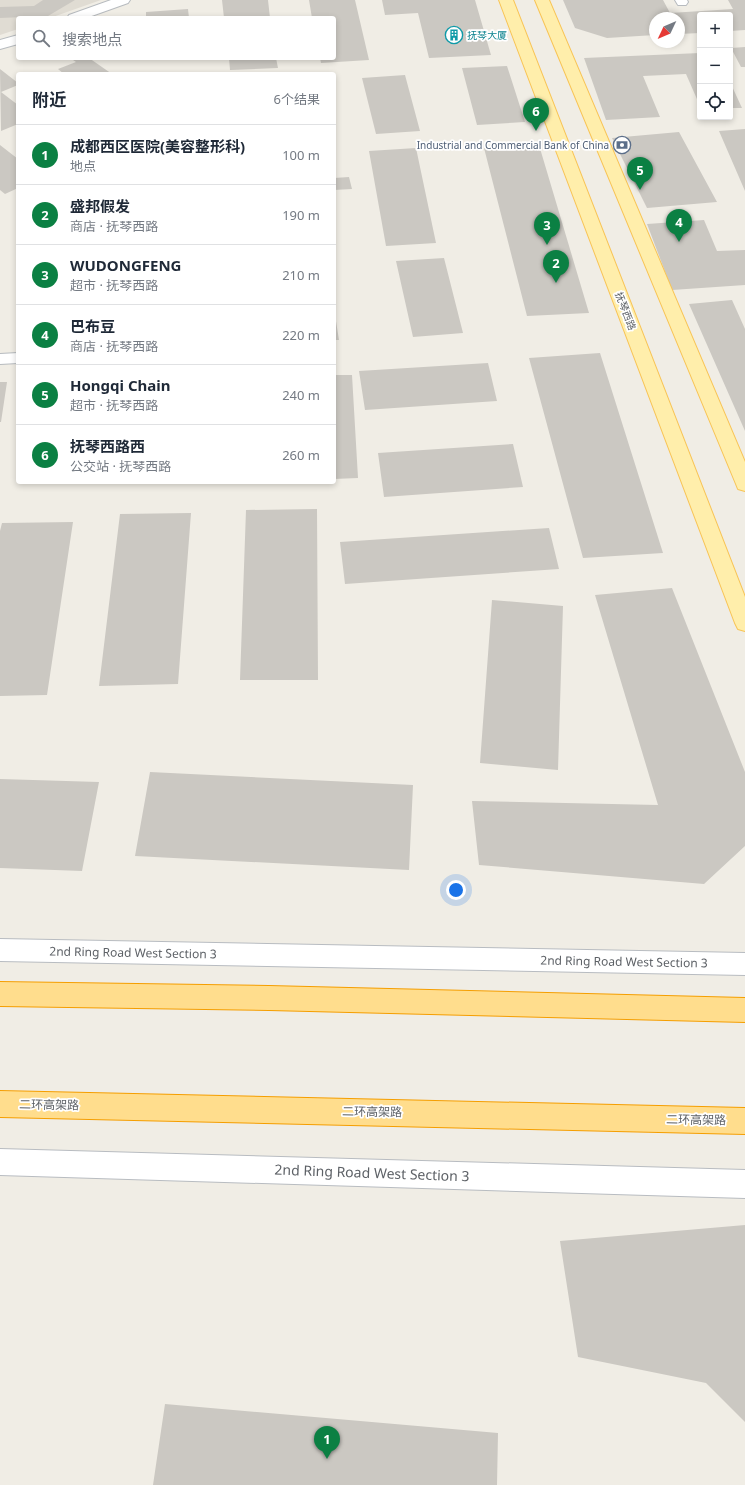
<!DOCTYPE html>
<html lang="zh">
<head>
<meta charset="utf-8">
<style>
	:root { --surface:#fff; --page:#f2f2f3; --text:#1f2937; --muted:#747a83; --line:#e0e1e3; --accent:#0b8043 }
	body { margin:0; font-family:"Noto Sans","Noto Sans SC",sans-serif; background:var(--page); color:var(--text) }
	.controls { position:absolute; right:12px; top:12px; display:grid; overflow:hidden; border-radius:4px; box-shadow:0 2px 6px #0003 }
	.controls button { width:36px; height:36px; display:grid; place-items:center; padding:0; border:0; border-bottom:1px solid var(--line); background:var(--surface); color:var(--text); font:20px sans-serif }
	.compass { position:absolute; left:649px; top:12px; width:36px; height:36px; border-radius:50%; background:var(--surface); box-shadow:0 2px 6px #0003; rotate:226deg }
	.you { position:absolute; left:456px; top:890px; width:14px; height:14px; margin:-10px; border:3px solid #fff; border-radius:50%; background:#1a73e8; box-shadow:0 0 0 6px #1a73e833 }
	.badge { display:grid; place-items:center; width:26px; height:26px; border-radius:50%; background:var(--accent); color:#fff; font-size:13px; font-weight:700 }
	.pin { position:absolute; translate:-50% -33px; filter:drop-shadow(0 1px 2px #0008) }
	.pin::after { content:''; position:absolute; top:21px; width:14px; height:12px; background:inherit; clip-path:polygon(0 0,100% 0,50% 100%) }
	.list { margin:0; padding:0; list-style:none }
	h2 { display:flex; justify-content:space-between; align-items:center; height:52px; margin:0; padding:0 16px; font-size:17px }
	h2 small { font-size:13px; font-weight:400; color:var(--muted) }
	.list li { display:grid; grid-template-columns:26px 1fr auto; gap:12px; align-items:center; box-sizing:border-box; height:60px; padding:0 16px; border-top:1px solid var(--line) }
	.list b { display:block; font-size:15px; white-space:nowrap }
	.list p { margin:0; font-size:13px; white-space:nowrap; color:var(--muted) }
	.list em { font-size:13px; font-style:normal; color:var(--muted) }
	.icon { flex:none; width:22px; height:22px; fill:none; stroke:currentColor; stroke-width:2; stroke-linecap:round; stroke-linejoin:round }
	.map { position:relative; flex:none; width:745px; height:1485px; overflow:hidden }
	.search { position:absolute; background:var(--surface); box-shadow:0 2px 6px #0003; left:16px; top:16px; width:320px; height:44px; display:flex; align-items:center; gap:10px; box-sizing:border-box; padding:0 14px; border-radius:4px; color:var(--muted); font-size:15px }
	.panel { position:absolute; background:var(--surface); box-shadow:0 2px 6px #0003; left:16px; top:72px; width:320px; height:412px; border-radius:4px }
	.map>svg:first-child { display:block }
	.education { fill:#e0dcd3 }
	.building { fill:#cbc8c2 }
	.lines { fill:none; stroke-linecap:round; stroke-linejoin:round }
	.lane-casing { stroke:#b7bbbf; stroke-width:2 }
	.street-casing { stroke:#b7bbbf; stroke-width:2 }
	.secondary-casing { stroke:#b8bcc1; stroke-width:2 }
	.primary-casing { stroke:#f8c456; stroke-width:2 }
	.highway-casing { stroke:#f59e00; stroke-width:2 }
	.lane { fill:#fff; fill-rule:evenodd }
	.street { fill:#fff; fill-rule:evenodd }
	.secondary { fill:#fff; fill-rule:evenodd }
	.primary { fill:#ffeeab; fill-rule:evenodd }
	.highway { fill:#ffdd8d; fill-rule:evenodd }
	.labels { text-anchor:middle; stroke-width:3.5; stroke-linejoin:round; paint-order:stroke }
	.far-culture-label { font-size:10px; fill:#0d838f; stroke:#fff; text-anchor:start }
	.far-service-label { font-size:10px; fill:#4e5e75; stroke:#fff; text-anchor:end }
	.far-street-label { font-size:10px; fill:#5d6166; stroke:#fff }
	.street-label { font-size:12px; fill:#5d6166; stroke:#fff }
	.near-street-label { font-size:14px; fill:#5d6166; stroke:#fff }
</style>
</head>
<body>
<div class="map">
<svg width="745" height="1485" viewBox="0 0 745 1485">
	<rect width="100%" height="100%" fill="#f0ede5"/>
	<path class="education" d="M 0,0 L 101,0 L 50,18 L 18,18 L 18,29 L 0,35 Z"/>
	<path class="building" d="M 43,0 L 75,0 L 48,16 L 0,18 L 0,7 L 34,6 Z
		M 222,0 L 268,0 L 270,18 L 224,18 Z
		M 309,0 L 355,0 L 369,60 L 321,63 L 320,58 L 334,58 L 334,18 L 312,18 Z
		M 382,0 L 475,0 L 491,55 L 429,58 L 418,13 L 385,15 Z
		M 563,0 L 663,0 L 670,13 L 733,9 L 728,0 L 745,0 L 745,30 L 730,31 L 730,15 L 700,15 L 700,33 L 679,34 L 679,18 L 655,18 L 655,35 L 607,38 L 575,28 Z
		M 188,9 L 189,18 L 146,18 L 146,12 Z
		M 745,47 L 745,67 L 741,67 L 731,48 Z
		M 700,53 L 700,106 L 686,74 L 643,76 L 660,117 L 606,120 L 584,58 Z
		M 70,58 L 89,58 L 112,74 L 64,74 L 58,69 L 76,62 Z
		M 229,58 L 276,58 L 278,68 L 230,70 Z
		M 507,66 L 525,122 L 477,125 L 462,68 Z
		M 0,69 L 18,83 L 18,85 L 1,92 L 18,105 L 18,124 L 1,131 Z
		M 405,75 L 420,131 L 376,134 L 362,78 Z
		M 730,82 L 742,108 L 730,108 Z
		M 745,129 L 745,191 L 719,131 Z
		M 679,132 L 717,202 L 647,208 L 612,138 Z
		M 0,145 L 18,159 L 18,188 L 5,194 L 0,190 Z
		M 539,145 L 589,313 L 527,316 L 484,148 Z
		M 416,148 L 436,243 L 386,246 L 369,151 Z
		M 349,177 L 352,189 L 334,190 L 334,178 Z
		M 704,220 L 717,251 L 745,250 L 745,285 L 672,290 L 647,224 Z
		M 444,258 L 463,333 L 413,337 L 396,261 Z
		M 732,300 L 745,329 L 745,431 L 689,304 Z
		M 334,315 L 335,315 L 339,340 L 334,340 Z
		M 600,353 L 663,553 L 583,558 L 529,358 Z
		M 488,363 L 497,401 L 365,410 L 359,371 Z
		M 334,375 L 352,375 L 358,478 L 334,479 Z
		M 0,382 L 7,382 L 1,422 L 0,422 Z
		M 513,444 L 523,487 L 384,497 L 378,453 Z
		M 317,509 L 318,680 L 240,680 L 246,510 Z
		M 191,513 L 178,684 L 99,686 L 120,514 Z
		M 73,522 L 47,695 L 0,696 L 0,531 L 2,523 Z
		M 549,528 L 559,569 L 345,584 L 340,542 Z
		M 672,588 L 745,772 L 745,846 L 704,884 L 479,865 L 472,801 L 658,805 L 595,595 Z
		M 492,600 L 563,606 L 558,770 L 480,763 Z
		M 150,772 L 413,785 L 409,870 L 135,856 Z
		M 0,779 L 99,782 L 82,871 L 0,868 Z
		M 745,1225 L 745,1422 L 706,1383 L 578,1357 L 560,1241 Z
		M 165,1404 L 498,1433 L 497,1485 L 153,1485 Z"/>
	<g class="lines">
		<defs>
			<path id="lane" d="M 675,0 L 687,0 L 688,2 L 686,5 L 678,5 Z
				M 18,353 L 18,363 L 0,364 L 0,354 Z"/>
			<path id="street" d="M 111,0 L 130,0 L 128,3 L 86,18 L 67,18 L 69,15 Z
				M 18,35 L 18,44 L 0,49 L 0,40 Z"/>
			<path id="secondary" d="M 0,939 L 745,953 L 745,975 L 0,961 Z
				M 0,1149 L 745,1170 L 745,1198 L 0,1175 Z"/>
			<path id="primary" d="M 499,0 L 513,0 L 745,597 L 745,631 L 738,629 L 735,623 Z
				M 535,0 L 549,0 L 745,462 L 745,491 L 738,489 L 736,484 Z"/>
			<path id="highway" d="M 0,982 L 269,986 L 745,998 L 745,1022 L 269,1010 L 0,1006 Z
				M 0,1091 L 745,1108 L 745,1134 L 0,1117 Z"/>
		</defs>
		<use href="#lane" class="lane-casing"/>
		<use href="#street" class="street-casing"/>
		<use href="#secondary" class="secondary-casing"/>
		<use href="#primary" class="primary-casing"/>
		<use href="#highway" class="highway-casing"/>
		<use href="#lane" class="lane"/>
		<use href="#street" class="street"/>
		<use href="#secondary" class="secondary"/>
		<use href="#primary" class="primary"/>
		<use href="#highway" class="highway"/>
	</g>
	<defs>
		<symbol id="building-ring" viewBox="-11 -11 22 22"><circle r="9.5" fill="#fff" stroke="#0f9aa8" stroke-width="1.5"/><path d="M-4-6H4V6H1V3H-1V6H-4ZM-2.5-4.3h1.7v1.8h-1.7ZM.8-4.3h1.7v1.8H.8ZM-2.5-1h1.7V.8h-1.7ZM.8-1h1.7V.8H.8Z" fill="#0f9aa8"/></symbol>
		<symbol id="bank-ring" viewBox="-11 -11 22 22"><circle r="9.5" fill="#fff" stroke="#5c6f8a" stroke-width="1.5"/><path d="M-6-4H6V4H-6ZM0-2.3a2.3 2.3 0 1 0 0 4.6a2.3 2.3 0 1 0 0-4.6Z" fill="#5c6f8a"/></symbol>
	</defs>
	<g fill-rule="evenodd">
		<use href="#building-ring" x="444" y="25" width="20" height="20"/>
		<use href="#bank-ring" x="612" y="135" width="20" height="20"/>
	</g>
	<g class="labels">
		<g class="far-culture-label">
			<text x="467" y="39">抚琴大厦</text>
		</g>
		<g class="far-service-label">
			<text x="609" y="149">Industrial and Commercial Bank of China</text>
		</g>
		<g class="far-street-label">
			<text transform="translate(626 311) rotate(69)" y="4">抚琴西路</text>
		</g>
		<g class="street-label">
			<text transform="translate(133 953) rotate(1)" y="4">2nd Ring Road West Section 3</text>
			<text transform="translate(624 962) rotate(1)" y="4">2nd Ring Road West Section 3</text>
			<text transform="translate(49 1105) rotate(1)" y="4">二环高架路</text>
			<text transform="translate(372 1112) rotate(1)" y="4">二环高架路</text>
			<text transform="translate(696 1120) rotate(1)" y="4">二环高架路</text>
		</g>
		<g class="near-street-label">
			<text transform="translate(372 1173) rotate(2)" y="5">2nd Ring Road West Section 3</text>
		</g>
	</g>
</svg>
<div class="controls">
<button>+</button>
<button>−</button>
<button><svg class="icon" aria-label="locate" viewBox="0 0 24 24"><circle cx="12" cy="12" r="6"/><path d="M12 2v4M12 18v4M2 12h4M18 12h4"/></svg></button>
</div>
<svg class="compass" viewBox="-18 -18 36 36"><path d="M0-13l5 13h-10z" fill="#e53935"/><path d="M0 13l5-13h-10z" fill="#747a83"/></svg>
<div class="you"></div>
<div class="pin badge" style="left:327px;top:1459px">1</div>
<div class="pin badge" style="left:556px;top:283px">2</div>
<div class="pin badge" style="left:547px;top:245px">3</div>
<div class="pin badge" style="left:679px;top:242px">4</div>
<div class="pin badge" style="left:640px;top:190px">5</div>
<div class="pin badge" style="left:536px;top:131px">6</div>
<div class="search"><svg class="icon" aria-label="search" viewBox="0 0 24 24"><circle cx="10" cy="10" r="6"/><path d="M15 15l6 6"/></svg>搜索地点</div>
<section class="panel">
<h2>附近<small>6个结果</small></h2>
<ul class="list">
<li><span class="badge">1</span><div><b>成都西区医院(美容整形科)</b><p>地点</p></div><em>100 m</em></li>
<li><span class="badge">2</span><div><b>盛邦假发</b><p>商店 · 抚琴西路</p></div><em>190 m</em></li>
<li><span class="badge">3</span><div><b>WUDONGFENG</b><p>超市 · 抚琴西路</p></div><em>210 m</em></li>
<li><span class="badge">4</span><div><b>巴布豆</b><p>商店 · 抚琴西路</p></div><em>220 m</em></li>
<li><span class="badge">5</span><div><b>Hongqi Chain</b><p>超市 · 抚琴西路</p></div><em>240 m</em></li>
<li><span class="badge">6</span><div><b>抚琴西路西</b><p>公交站 · 抚琴西路</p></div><em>260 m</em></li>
</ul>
</section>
</div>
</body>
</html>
